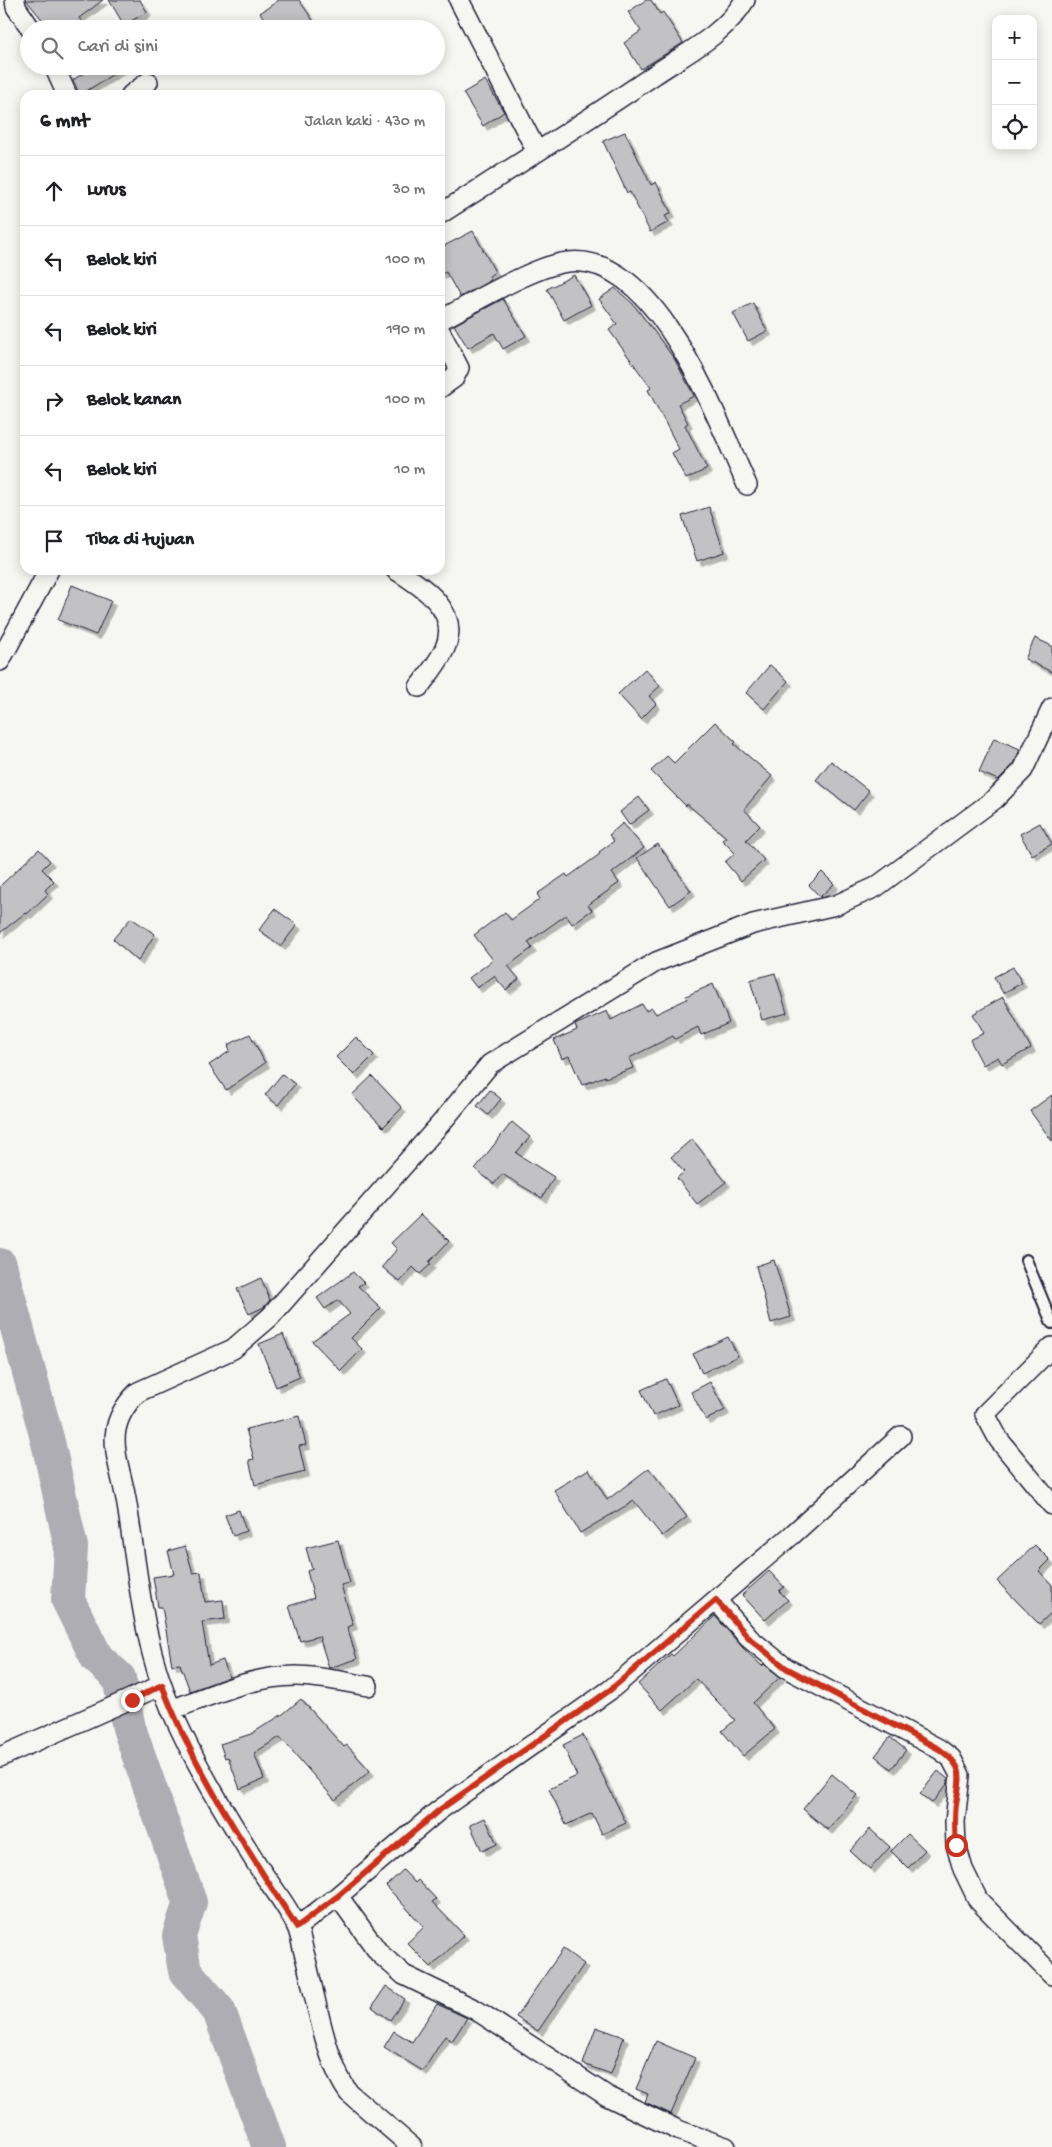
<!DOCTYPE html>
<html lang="id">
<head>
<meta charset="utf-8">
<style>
	:root { --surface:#fff; --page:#f6f6f6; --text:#202124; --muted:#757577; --line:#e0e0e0 }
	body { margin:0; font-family:"Gochi Hand",sans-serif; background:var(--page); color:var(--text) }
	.controls { position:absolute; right:15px; top:15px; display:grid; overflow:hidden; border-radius:10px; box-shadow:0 2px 12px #0003 }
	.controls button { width:45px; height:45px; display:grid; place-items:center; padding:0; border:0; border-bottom:1px solid var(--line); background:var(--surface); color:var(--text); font:25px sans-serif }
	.stop { position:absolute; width:15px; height:15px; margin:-11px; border:4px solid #c8321e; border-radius:50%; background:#fff }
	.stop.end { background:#c8321e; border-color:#fff; box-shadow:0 1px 5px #0008 }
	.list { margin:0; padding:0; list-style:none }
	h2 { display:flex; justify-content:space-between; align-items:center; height:65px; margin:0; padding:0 20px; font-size:21px }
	h2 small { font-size:16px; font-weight:400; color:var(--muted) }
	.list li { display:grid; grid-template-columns:32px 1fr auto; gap:15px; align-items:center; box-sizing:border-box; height:70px; padding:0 20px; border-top:1px solid var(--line) }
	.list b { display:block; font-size:19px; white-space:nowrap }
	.list em { font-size:16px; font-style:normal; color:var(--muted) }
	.icon { flex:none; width:28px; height:28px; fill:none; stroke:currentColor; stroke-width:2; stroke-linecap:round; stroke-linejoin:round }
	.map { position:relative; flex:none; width:1052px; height:2147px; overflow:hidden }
	.search { position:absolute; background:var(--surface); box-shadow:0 2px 12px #0003; left:20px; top:20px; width:425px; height:55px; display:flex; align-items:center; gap:12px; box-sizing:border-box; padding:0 18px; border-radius:28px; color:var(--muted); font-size:19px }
	.panel { position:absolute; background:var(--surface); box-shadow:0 2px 12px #0003; left:20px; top:90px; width:425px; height:485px; border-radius:15px }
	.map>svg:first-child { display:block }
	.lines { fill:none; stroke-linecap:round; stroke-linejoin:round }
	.river { stroke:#adadb3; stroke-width:34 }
	.building { fill:#c2c2c4; stroke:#22223b; filter:url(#shadow) }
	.service-casing { stroke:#22223b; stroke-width:14 }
	.minor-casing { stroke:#22223b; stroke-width:22 }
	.service { stroke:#f6f6f2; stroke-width:10 }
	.minor { stroke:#f6f6f2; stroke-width:19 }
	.route { stroke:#c8321e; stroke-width:6 }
</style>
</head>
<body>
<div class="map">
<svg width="1052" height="2147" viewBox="0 0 1052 2147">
	<defs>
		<filter id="shadow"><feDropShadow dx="4.5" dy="4.5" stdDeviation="0" flood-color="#0004"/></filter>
	</defs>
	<rect width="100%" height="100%" fill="#f6f6f2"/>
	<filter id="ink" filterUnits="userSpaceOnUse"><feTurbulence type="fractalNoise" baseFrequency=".02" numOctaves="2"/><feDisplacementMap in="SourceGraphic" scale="10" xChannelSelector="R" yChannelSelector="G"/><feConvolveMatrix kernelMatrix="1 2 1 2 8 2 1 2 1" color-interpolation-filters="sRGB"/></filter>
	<g filter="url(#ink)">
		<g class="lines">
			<path class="river" d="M 0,1265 L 48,1442 L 71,1547 L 68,1600 L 97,1658 L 119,1678 L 129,1728 L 190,1902 L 179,1936 L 185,1971 L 219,2011 L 269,2147"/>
		</g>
		<path class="building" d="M 26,0 L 103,0 L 79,18 L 88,29 L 50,29 Z
			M 109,0 L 140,0 L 147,12 L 124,25 Z
			M 279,0 L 299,0 L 319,29 L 272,29 L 260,13 Z
			M 646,0 L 651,0 L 660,14 L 663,12 L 683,43 L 641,69 L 624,43 L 641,31 L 628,12 Z
			M 94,66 L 126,66 L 80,95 L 73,80 Z
			M 485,80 L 504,112 L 483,126 L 463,93 Z
			M 625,132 L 651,185 L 656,182 L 671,213 L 665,216 L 669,222 L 650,232 L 630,192 L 627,193 L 603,141 Z
			M 473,231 L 495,272 L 489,276 L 491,280 L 460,297 L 446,272 L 440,275 L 440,248 Z
			M 574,275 L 591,305 L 564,320 L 547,289 Z
			M 615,288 L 633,304 L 653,330 L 675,360 L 694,396 L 678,404 L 688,423 L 685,425 L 707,469 L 686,479 L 672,453 L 679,449 L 648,390 L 651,388 L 609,330 L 617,324 L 599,299 Z
			M 503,299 L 526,336 L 503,349 L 494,333 L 468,348 L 454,325 Z
			M 753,303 L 767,331 L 748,341 L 733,313 Z
			M 709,507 L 724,552 L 697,561 L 682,516 Z
			M 72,585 L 111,601 L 96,635 L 58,620 Z
			M 1035,638 L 1052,646 L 1052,672 L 1025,659 Z
			M 770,665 L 788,681 L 764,709 L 746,693 Z
			M 645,669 L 660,686 L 649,696 L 656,704 L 641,719 L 618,694 Z
			M 715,722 L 736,742 L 734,744 L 772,776 L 744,809 L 760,826 L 746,840 L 764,860 L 741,881 L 725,862 L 735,853 L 722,840 L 726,837 L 687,804 L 686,806 L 651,771 L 667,756 L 674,763 Z
			M 994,738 L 1020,749 L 1014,764 L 998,780 L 979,772 Z
			M 831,761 L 869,791 L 854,810 L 816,780 Z
			M 639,797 L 649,810 L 629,825 L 620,812 Z
			M 623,823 L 644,848 L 612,873 L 619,883 L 588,905 L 592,910 L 572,924 L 566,915 L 528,942 L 532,948 L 508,966 L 519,979 L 506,990 L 494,976 L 477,988 L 469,978 L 493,960 L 474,935 L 505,912 L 511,920 L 540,899 L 537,894 L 566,874 L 568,877 L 600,854 L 599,852 L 614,841 L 609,835 Z
			M 1040,823 L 1052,844 L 1032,855 L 1020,834 Z
			M 658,844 L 691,891 L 670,906 L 637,858 Z
			M 39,849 L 50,861 L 42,869 L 54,881 L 45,890 L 48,894 L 27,914 L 25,913 L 0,933 L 0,886 Z
			M 822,872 L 834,884 L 820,897 L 809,885 Z
			M 275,909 L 297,925 L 281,946 L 259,930 Z
			M 131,918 L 155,934 L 138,961 L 113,939 Z
			M 1013,967 L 1022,983 L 1003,993 L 994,977 Z
			M 775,973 L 787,1013 L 762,1020 L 750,980 Z
			M 713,984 L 729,1023 L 701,1035 L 698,1027 L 675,1039 L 673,1036 L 629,1058 L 633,1068 L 605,1078 L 605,1076 L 582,1085 L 569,1056 L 562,1059 L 554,1040 L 577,1030 L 575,1025 L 579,1023 L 607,1011 L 611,1020 L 642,1004 L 646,1011 L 652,1008 L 656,1014 L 687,999 L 686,996 Z
			M 1003,997 L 1031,1048 L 1002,1064 L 998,1057 L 983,1065 L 970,1040 L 984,1033 L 973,1014 Z
			M 250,1034 L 265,1063 L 226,1090 L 209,1065 L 230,1051 L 228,1045 Z
			M 356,1037 L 374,1055 L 354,1075 L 336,1057 Z
			M 282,1074 L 295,1084 L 278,1105 L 265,1095 Z
			M 372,1076 L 402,1108 L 383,1127 L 352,1095 Z
			M 490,1090 L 501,1099 L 488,1115 L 477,1106 Z
			M 1052,1095 L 1052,1141 L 1030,1111 Z
			M 512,1122 L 530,1137 L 516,1153 L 554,1177 L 542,1198 L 502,1174 L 494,1184 L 475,1169 Z
			M 692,1139 L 726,1182 L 697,1204 L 677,1178 L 684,1172 L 671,1157 Z
			M 421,1214 L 449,1241 L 429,1262 L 431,1264 L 420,1274 L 413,1267 L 400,1282 L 382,1267 L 397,1249 L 391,1243 Z
			M 774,1260 L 791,1317 L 771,1323 L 756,1266 Z
			M 353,1272 L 364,1283 L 358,1286 L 381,1308 L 351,1338 L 362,1349 L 341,1371 L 312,1341 L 350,1314 L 338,1300 L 325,1309 L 317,1298 Z
			M 261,1278 L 270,1300 L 264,1307 L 249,1314 L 237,1289 Z
			M 283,1334 L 300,1377 L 276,1387 L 259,1344 Z
			M 728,1337 L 738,1356 L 702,1373 L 693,1354 Z
			M 666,1379 L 678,1405 L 653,1416 L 641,1390 Z
			M 710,1382 L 725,1410 L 706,1420 L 691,1392 Z
			M 299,1416 L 306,1445 L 299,1446 L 305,1472 L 255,1485 L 249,1460 L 254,1459 L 246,1429 Z
			M 649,1468 L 687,1517 L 662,1536 L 634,1501 L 580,1533 L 554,1490 L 589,1469 L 607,1500 Z
			M 239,1510 L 246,1531 L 233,1536 L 225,1515 Z
			M 338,1540 L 350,1583 L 341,1585 L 353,1625 L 347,1627 L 357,1659 L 329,1668 L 319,1636 L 300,1641 L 289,1606 L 314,1598 L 307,1571 L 312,1569 L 306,1548 Z
			M 1035,1545 L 1050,1560 L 1039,1571 L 1052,1585 L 1052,1612 L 1039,1624 L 997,1581 Z
			M 185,1546 L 193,1573 L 201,1572 L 205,1602 L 223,1600 L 225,1619 L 202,1622 L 209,1665 L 223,1660 L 229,1677 L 190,1691 L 180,1664 L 172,1665 L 162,1607 L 158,1607 L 153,1577 L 174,1574 L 168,1551 Z
			M 769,1571 L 784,1587 L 779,1591 L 788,1600 L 765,1620 L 742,1595 Z
			M 715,1616 L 743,1648 L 762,1666 L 764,1664 L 780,1677 L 753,1703 L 775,1729 L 743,1756 L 722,1731 L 735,1720 L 696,1679 L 662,1710 L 638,1684 L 671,1654 L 673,1656 Z
			M 301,1699 L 344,1747 L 347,1745 L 370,1771 L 335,1800 L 280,1737 L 254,1753 L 264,1779 L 240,1789 L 228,1757 L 225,1758 L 220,1744 L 251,1734 L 283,1714 Z
			M 583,1735 L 626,1823 L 602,1834 L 592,1813 L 566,1825 L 549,1789 L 577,1776 L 563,1745 Z
			M 890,1737 L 906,1750 L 891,1769 L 875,1756 Z
			M 938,1771 L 948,1779 L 948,1783 L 932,1803 L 920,1794 Z
			M 832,1774 L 857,1795 L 828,1830 L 803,1809 Z
			M 485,1818 L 497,1844 L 482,1851 L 470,1825 Z
			M 870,1829 L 890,1847 L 870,1869 L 850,1851 Z
			M 908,1834 L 925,1850 L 908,1868 L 891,1851 Z
			M 403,1870 L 415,1883 L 418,1880 L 436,1899 L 432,1902 L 464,1935 L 431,1967 L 407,1943 L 424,1927 L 386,1886 Z
			M 563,1949 L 584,1964 L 538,2031 L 516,2017 Z
			M 386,1986 L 405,1999 L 390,2020 L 372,2007 Z
			M 437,2004 L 467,2018 L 452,2041 L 445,2036 L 423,2071 L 384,2047 L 394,2031 L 412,2042 Z
			M 596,2027 L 624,2037 L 611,2074 L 583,2064 Z
			M 656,2041 L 695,2058 L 671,2114 L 645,2102 L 648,2094 L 636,2089 Z"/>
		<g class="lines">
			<defs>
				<path id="service" d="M 1026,1260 L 1052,1323"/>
				<path id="minor" d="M 15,0 L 16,7 L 31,29
					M 459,0 L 537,152
					M 54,66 L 67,95
					M 131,95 L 148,82
					M 440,214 C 512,168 584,123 654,75 C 685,54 725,34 745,0
					M 440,320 C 472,304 535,265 568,262 C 657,252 717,420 747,485
					M 440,331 L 459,368 L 454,378 L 440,388
					M 396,570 C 423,587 461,611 445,648 C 439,662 428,675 419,687
					M 0,661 L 49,570
					M 1052,1347 L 985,1414 L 999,1440 L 1052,1505
					M 716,1600 L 750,1639 L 786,1668 L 939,1749 L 951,1758 L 960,1775 L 955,1822 L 956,1845 L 963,1869 L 978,1900 L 1052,1975
					M 171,1710 C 212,1695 252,1676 296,1676 C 320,1676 344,1682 368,1686
					M 0,1757 L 162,1685
					M 338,1896 L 379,1953 L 404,1975 L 476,2010 L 607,2096 L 678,2130 L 726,2147
					M 297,1927 L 338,1896 L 438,1811 L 610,1690 L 792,1535 L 901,1436
					M 412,2147 L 349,2093 C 326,2063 315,1995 305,1956 C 302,1947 301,1936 297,1927 C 288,1906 270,1885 258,1866 C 227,1816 194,1763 171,1709 C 143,1645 138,1574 127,1505 C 120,1459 99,1430 138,1392 L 233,1349 L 270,1317 L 442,1122 L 490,1064 L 656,962 L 753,924 L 836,905 L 876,887 L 995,799 L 1023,770 L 1052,708"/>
			</defs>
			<use href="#service" class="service-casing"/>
			<use href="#minor" class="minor-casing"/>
			<use href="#service" class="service"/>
			<use href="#minor" class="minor"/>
		</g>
	</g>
	<g class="lines" filter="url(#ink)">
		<path class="route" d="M 132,1700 L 162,1685 C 194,1770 248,1851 297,1927 L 338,1896 L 438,1811 L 610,1690 L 716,1600 L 750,1639 L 786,1668 L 939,1749 C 966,1768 960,1776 956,1804 C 954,1818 955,1831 956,1845"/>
	</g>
</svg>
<div class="controls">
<button>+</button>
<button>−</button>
<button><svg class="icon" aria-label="locate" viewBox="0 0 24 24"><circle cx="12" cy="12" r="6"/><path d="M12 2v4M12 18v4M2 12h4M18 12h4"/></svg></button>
</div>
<div class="stop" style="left:956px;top:1845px"></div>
<div class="stop end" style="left:132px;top:1700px"></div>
<div class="search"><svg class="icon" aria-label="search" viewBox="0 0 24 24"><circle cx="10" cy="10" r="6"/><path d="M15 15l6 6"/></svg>Cari di sini</div>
<section class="panel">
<h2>6 mnt<small>Jalan kaki · 430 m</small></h2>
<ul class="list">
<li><svg class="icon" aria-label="ahead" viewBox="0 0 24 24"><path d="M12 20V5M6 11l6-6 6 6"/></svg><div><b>Lurus</b></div><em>30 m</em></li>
<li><svg class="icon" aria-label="left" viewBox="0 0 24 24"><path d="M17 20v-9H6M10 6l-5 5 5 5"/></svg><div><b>Belok kiri</b></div><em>100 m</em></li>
<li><svg class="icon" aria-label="left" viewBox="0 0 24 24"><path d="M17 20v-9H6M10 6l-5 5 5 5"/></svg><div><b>Belok kiri</b></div><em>190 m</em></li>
<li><svg class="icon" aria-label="right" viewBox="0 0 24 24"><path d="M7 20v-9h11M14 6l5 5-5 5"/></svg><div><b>Belok kanan</b></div><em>100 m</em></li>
<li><svg class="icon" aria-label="left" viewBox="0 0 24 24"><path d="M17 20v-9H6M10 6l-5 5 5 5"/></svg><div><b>Belok kiri</b></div><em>10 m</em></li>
<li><svg class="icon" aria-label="arrive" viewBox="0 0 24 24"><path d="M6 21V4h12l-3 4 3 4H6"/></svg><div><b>Tiba di tujuan</b></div></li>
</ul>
</section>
</div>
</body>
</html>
